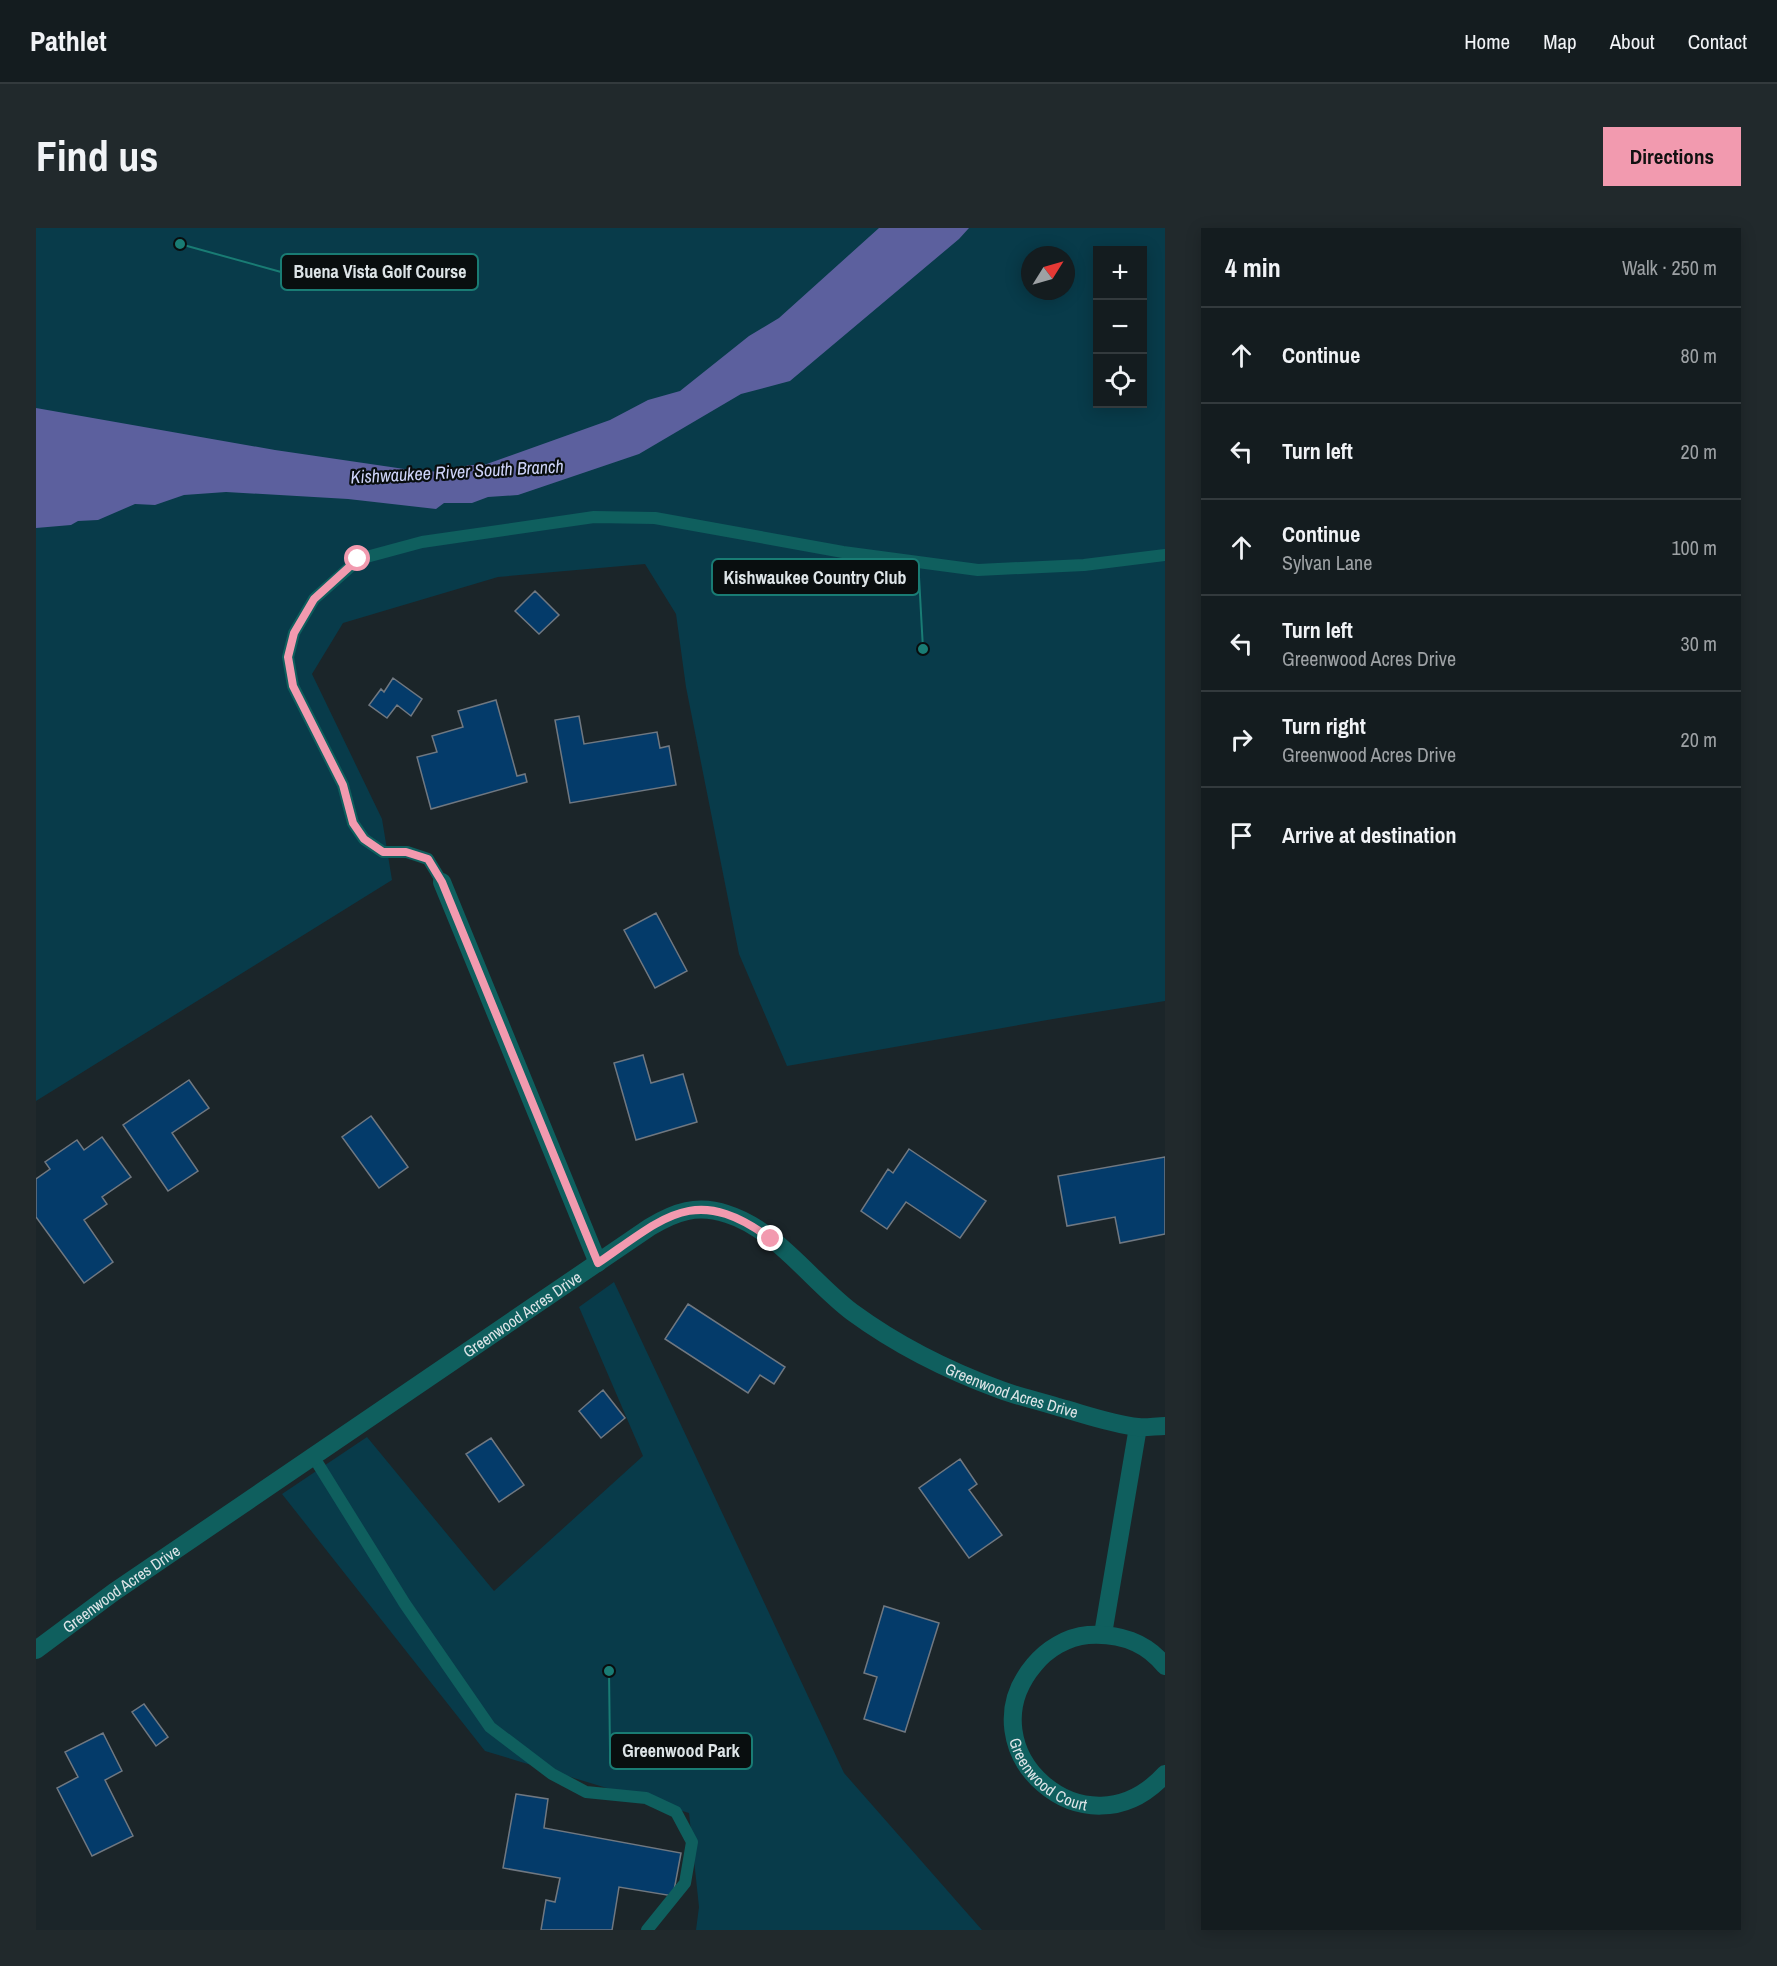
<!DOCTYPE html>
<html lang="en">
<head>
<meta charset="utf-8">
<style>
	:root { --surface:#141c1f; --page:#21292c; --text:#f1f3f6; --muted:#9da1a4; --line:#333a3d; --accent:#f29aaf }
	body { margin:0; font-family:"Archivo Narrow",sans-serif; background:var(--page); color:var(--text) }
	.controls { position:absolute; right:18px; top:18px; display:grid; overflow:hidden; border-radius:0px; box-shadow:0 3px 15px #0003 }
	.controls button { width:54px; height:54px; display:grid; place-items:center; padding:0; border:0; border-bottom:2px solid var(--line); background:var(--surface); color:var(--text); font:30px sans-serif }
	.compass { position:absolute; left:985px; top:18px; width:54px; height:54px; border-radius:50%; background:var(--surface); box-shadow:0 3px 15px #0003; rotate:53deg }
	.stop { position:absolute; width:18px; height:18px; margin:-14px; border:4px solid #f29aaf; border-radius:50%; background:#fff }
	.stop.end { background:#f29aaf; border-color:#fff; box-shadow:0 2px 6px #0008 }
	.list { margin:0; padding:0; list-style:none }
	h2 { display:flex; justify-content:space-between; align-items:center; height:78px; margin:0; padding:0 24px; font-size:26px }
	h2 small { font-size:20px; font-weight:400; color:var(--muted) }
	.list li { display:grid; grid-template-columns:39px 1fr auto; gap:18px; align-items:center; box-sizing:border-box; height:96px; padding:0 24px; border-top:2px solid var(--line) }
	.list b { display:block; font-size:22px; white-space:nowrap }
	.list p { margin:0; font-size:20px; white-space:nowrap; color:var(--muted) }
	.list em { font-size:20px; font-style:normal; color:var(--muted) }
	.icon { flex:none; width:33px; height:33px; fill:none; stroke:currentColor; stroke-width:2; stroke-linecap:round; stroke-linejoin:round }
	.map { position:relative; flex:none; width:1129px; height:1702px; overflow:hidden; border-radius:0px }
	header { display:flex; align-items:center; gap:36px; box-sizing:border-box; height:84px; padding:0 30px; background:var(--surface); border-bottom:2px solid var(--line) }
	header strong { font-size:28px }
	nav { display:flex; gap:33px; margin-inline-start:auto; font-size:21px }
	.intro { display:flex; align-items:center; justify-content:space-between; box-sizing:border-box; height:144px; padding:0 36px }
	h1 { margin:0; font-size:42px }
	.button { padding:15px 27px; border-radius:0px; background:var(--accent); color:#111; font-size:21px; font-weight:700 }
	main { display:flex; gap:36px; padding:0 36px }
	aside { flex:1; background:var(--surface); border-radius:0px; box-shadow:0 3px 15px #0003 }
	.map>svg:first-child { display:block }
	.green { fill:#083b4a; fill-rule:evenodd }
	.water { fill:#5c609e }
	.building { fill:#043b6a; stroke:#707881; stroke-width:1.5 }
	.lines { fill:none; stroke-linecap:round; stroke-linejoin:round }
	.service { stroke:#0f5f5e; stroke-width:12 }
	.minor { stroke:#0f5f5e; stroke-width:18 }
	.route { stroke:#f29aaf; stroke-width:8 }
	.labels { text-anchor:middle; stroke-width:4.5; stroke-linejoin:round; paint-order:stroke }
	.street-label { font-size:16px; fill:#dde4e7; stroke:#090e0f }
	.water-label { font-size:18px; font-style:italic; fill:#cfd4f9; stroke:#090e0f }
	.leader { fill:none; stroke:#197c74; stroke-width:2 }
	.callout-dot { fill:#197c74; stroke:#090e0f; stroke-width:2 }
	.callout { fill:#090e0f; stroke:#197c74; stroke-width:2 }
	.callout-label { font-size:18px; text-anchor:middle; font-weight:bold; fill:#dde4e7 }
</style>
</head>
<body>
<header>
<strong>Pathlet</strong>
<nav><a>Home</a><a>Map</a><a>About</a><a>Contact</a></nav>
</header>
<div class="intro"><h1>Find us</h1><a class="button">Directions</a></div>
<main>
<div class="map">
<svg width="1129" height="1702" viewBox="0 0 1129 1702">
	<rect width="100%" height="100%" fill="#1b2529"/>
	<path class="green" d="M 0,0 L 1129,0 L 1129,773 L 1017,791 L 751,838 L 703,726 L 650,459 L 640,386 L 609,336 L 462,349 L 307,395 L 276,446 L 346,591 L 356,652 L 0,873 ZM 1062,22 L 1106,22 L 1106,176 L 1062,176 ZM 994,27 L 1030,27 L 1030,63 L 994,63 Z
		M 578,1054 L 808,1545 L 946,1702 L 660,1702 L 663,1679 L 653,1585 L 449,1523 L 246,1266 L 331,1209 L 458,1363 L 607,1228 L 543,1079 Z"/>
	<path class="water" d="M 843,0 L 933,0 L 923,11 L 754,153 L 705,166 L 603,226 L 482,267 L 452,269 L 436,275 L 408,275 L 400,281 L 312,271 L 190,264 L 148,267 L 119,277 L 99,276 L 62,292 L 42,293 L 35,297 L 0,300 L 0,180 L 239,222 L 382,243 L 417,244 L 432,237 L 448,237 L 574,192 L 612,172 L 644,163 L 713,108 L 743,90 Z"/>
	<path class="building" d="M 499,363 L 523,387 L 503,406 L 479,383 Z
		M 357,450 L 386,471 L 375,488 L 361,477 L 351,490 L 333,477 L 345,461 L 348,464 Z
		M 460,472 L 481,548 L 489,546 L 491,554 L 395,581 L 381,529 L 401,524 L 396,508 L 427,499 L 422,483 Z
		M 543,488 L 548,516 L 621,504 L 624,520 L 633,518 L 640,557 L 534,575 L 519,492 Z
		M 620,685 L 651,743 L 619,760 L 588,702 Z
		M 607,827 L 615,855 L 647,846 L 661,894 L 600,912 L 578,835 Z
		M 153,852 L 173,880 L 136,905 L 162,943 L 132,963 L 87,897 Z
		M 335,888 L 372,939 L 343,960 L 306,909 Z
		M 66,909 L 95,949 L 66,969 L 71,976 L 48,992 L 77,1034 L 48,1055 L 0,989 L 0,951 L 14,941 L 9,934 L 41,912 L 48,922 Z
		M 873,921 L 950,973 L 924,1010 L 870,974 L 851,1001 L 825,983 L 852,941 L 857,945 Z
		M 1129,929 L 1129,1006 L 1084,1015 L 1079,989 L 1031,998 L 1022,948 Z
		M 652,1076 L 749,1139 L 738,1156 L 724,1147 L 712,1165 L 629,1111 Z
		M 567,1162 L 589,1190 L 565,1210 L 543,1183 Z
		M 455,1210 L 488,1257 L 463,1274 L 430,1226 Z
		M 924,1231 L 941,1256 L 933,1262 L 966,1307 L 933,1330 L 883,1260 Z
		M 848,1378 L 903,1395 L 869,1504 L 828,1491 L 841,1449 L 828,1445 Z
		M 108,1476 L 132,1509 L 120,1518 L 96,1484 Z
		M 67,1505 L 86,1543 L 69,1552 L 97,1608 L 56,1628 L 21,1560 L 42,1549 L 29,1524 Z
		M 480,1566 L 512,1571 L 508,1600 L 645,1625 L 637,1668 L 583,1659 L 576,1702 L 505,1702 L 510,1672 L 519,1674 L 524,1650 L 467,1640 Z"/>
	<g class="lines">
		<path class="service" d="M 406,654 L 392,631 L 371,624 L 347,624 L 328,611 L 317,595 L 307,557 L 257,458 L 252,429 L 258,405 L 278,371 L 323,331 L 386,314 L 558,289 L 619,290 L 807,324 L 942,342 L 1048,337 L 1129,327
			M 277,1228 L 369,1376 L 454,1499 L 516,1546 L 550,1564 L 610,1570 L 640,1584 L 656,1614 L 649,1655 L 611,1702"/>
		<g class="minor">
			<path d="M 406,654 L 562,1035"/>
			<path d="M 1067,1406 L 1102,1199"/>
			<path id="s1" d="M 0,1422 L 78,1364 L 614,999 C 639,984 661,976 691,986 C 740,1001 776,1054 816,1084 C 861,1117 913,1143 965,1162 C 984,1169 1003,1173 1022,1179 C 1048,1186 1075,1196 1102,1199 C 1110,1200 1120,1198 1129,1198"/>
			<path id="s2" d="M 1129,1438 C 1110,1414 1082,1405 1052,1407 C 1031,1409 1011,1421 998,1437 C 927,1522 1050,1633 1129,1546"/>
		</g>
	</g>
	<g class="lines">
		<path class="route" d="M 322,331 L 278,371 L 258,405 L 252,429 L 257,458 L 307,557 L 317,595 L 328,611 L 347,624 L 370,624 L 392,631 L 406,654 L 562,1035 C 629,989 659,955 735,1011"/>
	</g>
	<g class="labels">
		<g class="street-label">
			<text dy="6" stroke="none"><textPath href="#s1" startOffset="591">Greenwood Acres Drive</textPath></text>
			<text dy="6" stroke="none"><textPath href="#s1" startOffset="1166">Greenwood Acres Drive</textPath></text>
			<text dy="6" stroke="none"><textPath href="#s1" startOffset="105">Greenwood Acres Drive</textPath></text>
			<text dy="6" stroke="none"><textPath href="#s2" startOffset="280">Greenwood Court</textPath></text>
		</g>
		<g class="water-label">
			<text transform="translate(421 244) rotate(-3)" y="6">Kishwaukee River South Branch</text>
		</g>
	</g>
	<path class="leader" d="M144 16L245 44M887 421L883 349M573 1443L574 1523"/>
	<g class="callout-dot">
		<circle cx="144" cy="16" r="6"/>
		<circle cx="887" cy="421" r="6"/>
		<circle cx="573" cy="1443" r="6"/>
	</g>
	<g class="callout">
		<rect x="245" y="26" width="197" height="36" rx="6"/>
		<rect x="676" y="331" width="207" height="36" rx="6"/>
		<rect x="574" y="1505" width="142" height="36" rx="6"/>
	</g>
	<g class="callout-label">
		<text x="344" y="50">Buena Vista Golf Course</text>
		<text x="779" y="356">Kishwaukee Country Club</text>
		<text x="645" y="1529">Greenwood Park</text>
	</g>
</svg>
<div class="controls">
<button>+</button>
<button>−</button>
<button><svg class="icon" aria-label="locate" viewBox="0 0 24 24"><circle cx="12" cy="12" r="6"/><path d="M12 2v4M12 18v4M2 12h4M18 12h4"/></svg></button>
</div>
<svg class="compass" viewBox="-18 -18 36 36"><path d="M0-13l5 13h-10z" fill="#e53935"/><path d="M0 13l5-13h-10z" fill="#9da1a4"/></svg>
<div class="stop" style="left:322px;top:331px"></div>
<div class="stop end" style="left:735px;top:1011px"></div>
</div>
<aside>
<h2>4 min<small>Walk · 250 m</small></h2>
<ul class="list">
<li><svg class="icon" aria-label="ahead" viewBox="0 0 24 24"><path d="M12 20V5M6 11l6-6 6 6"/></svg><div><b>Continue</b></div><em>80 m</em></li>
<li><svg class="icon" aria-label="left" viewBox="0 0 24 24"><path d="M17 20v-9H6M10 6l-5 5 5 5"/></svg><div><b>Turn left</b></div><em>20 m</em></li>
<li><svg class="icon" aria-label="ahead" viewBox="0 0 24 24"><path d="M12 20V5M6 11l6-6 6 6"/></svg><div><b>Continue</b><p>Sylvan Lane</p></div><em>100 m</em></li>
<li><svg class="icon" aria-label="left" viewBox="0 0 24 24"><path d="M17 20v-9H6M10 6l-5 5 5 5"/></svg><div><b>Turn left</b><p>Greenwood Acres Drive</p></div><em>30 m</em></li>
<li><svg class="icon" aria-label="right" viewBox="0 0 24 24"><path d="M7 20v-9h11M14 6l5 5-5 5"/></svg><div><b>Turn right</b><p>Greenwood Acres Drive</p></div><em>20 m</em></li>
<li><svg class="icon" aria-label="arrive" viewBox="0 0 24 24"><path d="M6 21V4h12l-3 4 3 4H6"/></svg><div><b>Arrive at destination</b></div></li>
</ul>
</aside>
</main>
</body>
</html>
